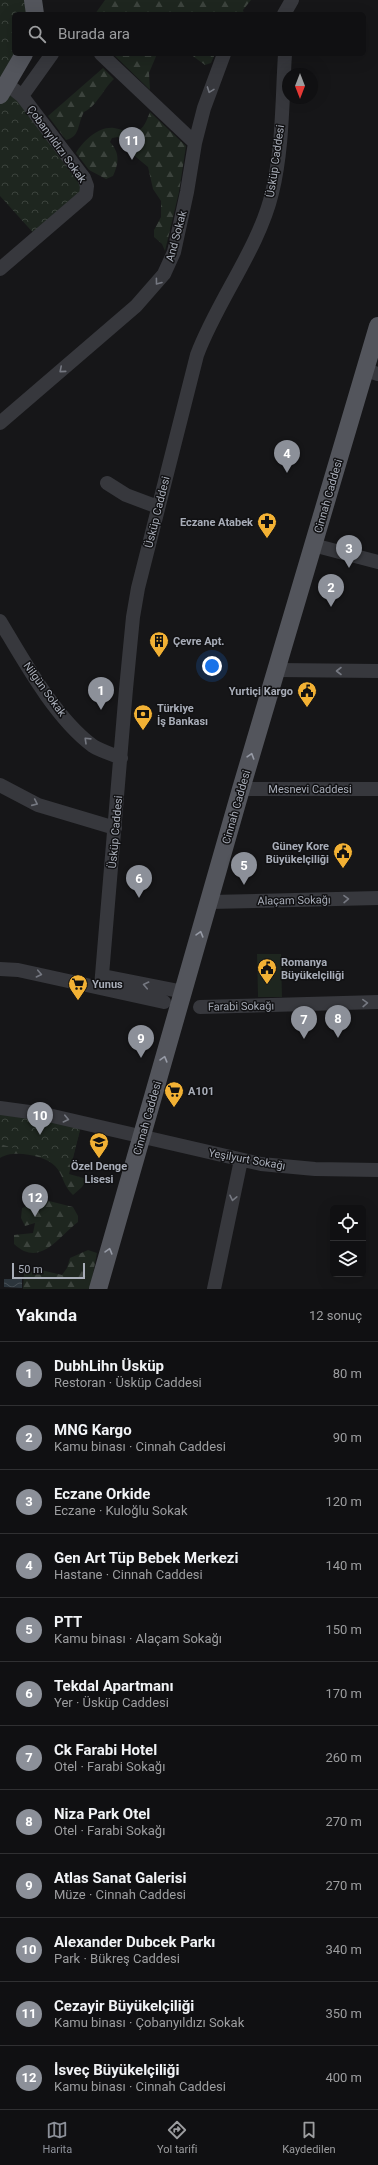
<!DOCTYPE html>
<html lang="tr">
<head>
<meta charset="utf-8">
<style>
	:root { --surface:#101012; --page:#19191b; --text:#f1f3f6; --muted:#9c9d9f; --line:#303032; --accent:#8c9099 }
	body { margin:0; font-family:Roboto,sans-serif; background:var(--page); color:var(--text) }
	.controls { position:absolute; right:12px; bottom:12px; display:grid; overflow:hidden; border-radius:6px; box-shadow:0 4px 16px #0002 }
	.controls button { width:36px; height:36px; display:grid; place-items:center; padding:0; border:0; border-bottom:1px solid var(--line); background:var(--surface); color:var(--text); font:20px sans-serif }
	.compass { position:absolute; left:282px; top:68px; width:36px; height:36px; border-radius:50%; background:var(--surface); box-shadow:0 4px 16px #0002; rotate:180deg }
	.scale { position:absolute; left:12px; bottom:10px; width:73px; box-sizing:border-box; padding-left:4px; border:2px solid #a8adb8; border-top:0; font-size:11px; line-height:14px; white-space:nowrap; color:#a8adb8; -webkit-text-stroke:3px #111113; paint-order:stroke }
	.you { position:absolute; left:212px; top:666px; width:14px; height:14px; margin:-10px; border:3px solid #fff; border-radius:50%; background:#1a73e8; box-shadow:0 0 0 6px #1a73e833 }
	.badge { display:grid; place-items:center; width:26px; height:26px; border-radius:50%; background:var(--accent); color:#fff; font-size:13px; font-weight:700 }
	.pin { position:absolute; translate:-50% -33px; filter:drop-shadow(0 1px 2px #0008) }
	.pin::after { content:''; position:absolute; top:21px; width:14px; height:12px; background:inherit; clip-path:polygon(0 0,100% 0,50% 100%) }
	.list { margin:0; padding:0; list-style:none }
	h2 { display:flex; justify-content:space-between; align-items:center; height:52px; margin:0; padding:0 16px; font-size:17px }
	h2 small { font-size:13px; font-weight:400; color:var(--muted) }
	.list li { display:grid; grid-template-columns:26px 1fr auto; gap:12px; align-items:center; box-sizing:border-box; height:64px; padding:0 16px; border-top:1px solid var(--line) }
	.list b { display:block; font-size:15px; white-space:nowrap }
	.list p { margin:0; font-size:13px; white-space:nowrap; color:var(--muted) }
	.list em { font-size:13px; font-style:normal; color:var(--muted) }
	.icon { flex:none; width:22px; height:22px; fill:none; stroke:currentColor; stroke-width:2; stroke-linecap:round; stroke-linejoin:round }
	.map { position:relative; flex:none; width:378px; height:1289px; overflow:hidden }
	.search { position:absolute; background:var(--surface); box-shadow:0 4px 16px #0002; left:12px; right:12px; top:12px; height:44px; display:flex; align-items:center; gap:10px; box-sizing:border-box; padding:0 14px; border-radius:6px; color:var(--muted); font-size:15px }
	.sheet { height:820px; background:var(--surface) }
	nav { display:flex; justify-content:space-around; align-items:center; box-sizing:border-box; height:56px; border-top:1px solid var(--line); background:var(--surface); font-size:11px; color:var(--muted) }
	nav a { display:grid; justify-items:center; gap:2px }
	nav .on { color:var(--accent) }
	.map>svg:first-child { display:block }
	.forest { fill:url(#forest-firs) }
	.park { fill:url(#park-crowns) }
	.garden { fill:#1e261f }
	.water { fill:url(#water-waves) }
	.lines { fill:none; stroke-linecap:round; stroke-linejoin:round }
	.minor { stroke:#37383d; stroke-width:14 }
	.major { stroke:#53555c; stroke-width:18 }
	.oneway { stroke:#757881 }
	.oneway2 { stroke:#979ba6 }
	.labels { text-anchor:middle; stroke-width:3; stroke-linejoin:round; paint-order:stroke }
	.street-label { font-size:11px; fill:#a8adb8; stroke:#111113 }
	.poi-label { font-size:11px; font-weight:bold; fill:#a8adb8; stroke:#111113; text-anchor:start }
</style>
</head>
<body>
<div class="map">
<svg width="378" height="1289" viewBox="0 0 378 1289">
	<defs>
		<pattern id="forest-firs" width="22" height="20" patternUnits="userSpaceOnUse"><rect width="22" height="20" fill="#1e261f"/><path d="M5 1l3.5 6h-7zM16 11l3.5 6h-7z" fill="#3c433d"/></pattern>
		<pattern id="park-crowns" width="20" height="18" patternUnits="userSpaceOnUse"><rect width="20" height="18" fill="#1e261f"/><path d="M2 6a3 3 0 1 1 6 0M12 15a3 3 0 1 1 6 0" fill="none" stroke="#3c433d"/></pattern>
		<pattern id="water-waves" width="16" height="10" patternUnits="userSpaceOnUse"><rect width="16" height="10" fill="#2c353c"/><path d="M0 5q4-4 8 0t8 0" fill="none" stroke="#485056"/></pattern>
	</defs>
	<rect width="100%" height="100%" fill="#161618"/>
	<path class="forest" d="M 105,0 L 251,0 L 243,10 L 244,14 L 95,14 Z
		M 113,54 L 157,54 L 149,73 L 150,90 Z
		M 190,54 L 215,54 L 211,63 L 205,65 Z
		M 103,68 L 114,79 C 103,89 97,106 84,112 C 77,124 81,136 66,140 L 48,116 Z
		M 150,112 L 186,146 L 179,192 L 165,251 L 162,244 L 154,237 L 154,230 L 161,217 L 161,201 L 153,189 L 148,167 L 130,152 L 124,142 L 118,137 L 112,138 L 110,142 C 120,153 119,163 113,176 L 106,179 L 89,170 L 76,153 C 83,141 99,126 114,128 C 121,129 128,133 135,132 C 144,130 147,119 150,112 Z
		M 0,1114 L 81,1126 L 69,1174 L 87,1179 L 82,1187 L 73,1195 C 62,1185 64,1175 55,1166 C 45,1155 12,1149 0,1158 Z
		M 45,1200 L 73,1207 L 78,1216 L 78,1222 C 57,1238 40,1268 14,1244 L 14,1235 L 33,1233 L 35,1223 L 25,1226 L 21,1218 L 22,1208 Z
		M 88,1250 L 97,1253 L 90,1289 L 23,1289 L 24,1273 L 41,1270 L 62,1275 L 67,1268 L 70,1258 Z"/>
	<path class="park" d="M 0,0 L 33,0 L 35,14 L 14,14 L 14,54 L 8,84 L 87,186 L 37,237 L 0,196 Z
		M 0,1114 L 81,1126 L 71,1165 L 0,1144 Z"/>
	<path class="garden" d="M 257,954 L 281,954 L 282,997 L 258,997 Z"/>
	<path class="water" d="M 4,1279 L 22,1279 L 22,1288 L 4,1287 Z"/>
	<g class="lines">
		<path class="minor" d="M 284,14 L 292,0
			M 101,54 L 195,143
			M 22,96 L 52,54
			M 0,269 L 86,195 L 87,186 L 84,178 L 22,96 L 7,84
			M 365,370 L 378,374
			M 0,423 L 136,306 L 164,274 L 174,252 L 187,192 L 195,143 L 204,108 L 224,54
			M 107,483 L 126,495 L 158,507
			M 313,545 L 378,562
			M 0,621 C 24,661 55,718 93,746 C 101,751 112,754 121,758
			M 277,670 L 378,671
			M 0,785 L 38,805 L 115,828
			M 241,789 L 378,789
			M 210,902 L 378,898
			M 0,969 L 18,970 L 164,1002
			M 103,976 L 184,992
			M 101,987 L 126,689 L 133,617 L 138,588 L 197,355 C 217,301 259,248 272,193 C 283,148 282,100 285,54
			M 200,1007 L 378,1002
			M 0,1108 L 44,1114 L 261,1164 L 315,1169 L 378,1170
			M 214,1289 L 241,1160"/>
		<path class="major" d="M 33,0 L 35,14
			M 0,95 L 24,54
			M 98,1289 L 241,789 L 378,326"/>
	</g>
	<defs><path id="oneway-chevron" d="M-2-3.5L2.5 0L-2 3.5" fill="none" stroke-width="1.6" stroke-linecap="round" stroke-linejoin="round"/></defs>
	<g class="oneway">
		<use href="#oneway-chevron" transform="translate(210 90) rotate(110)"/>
		<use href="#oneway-chevron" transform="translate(158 282) rotate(127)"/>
		<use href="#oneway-chevron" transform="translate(62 370) rotate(139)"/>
		<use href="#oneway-chevron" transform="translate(339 671) rotate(-180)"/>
		<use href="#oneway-chevron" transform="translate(87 740) rotate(-136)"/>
		<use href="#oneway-chevron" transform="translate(35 803) rotate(24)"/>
		<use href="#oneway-chevron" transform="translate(346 899) rotate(-1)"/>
		<use href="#oneway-chevron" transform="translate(39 974) rotate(12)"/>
		<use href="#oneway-chevron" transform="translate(146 985) rotate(-168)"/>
		<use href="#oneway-chevron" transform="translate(365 1003) rotate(-2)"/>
		<use href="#oneway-chevron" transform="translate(66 1119) rotate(13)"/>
		<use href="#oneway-chevron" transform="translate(233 1198) rotate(102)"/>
	</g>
	<g class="oneway2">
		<use href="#oneway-chevron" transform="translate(251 756) rotate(-73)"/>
		<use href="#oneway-chevron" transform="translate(200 934) rotate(-74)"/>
		<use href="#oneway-chevron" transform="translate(164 1059) rotate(-74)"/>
		<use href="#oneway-chevron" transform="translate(109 1251) rotate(-74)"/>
	</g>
	<defs>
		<symbol id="pharmacy-pin" viewBox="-11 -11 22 30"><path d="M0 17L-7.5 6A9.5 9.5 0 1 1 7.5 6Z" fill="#f2b134" stroke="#111113"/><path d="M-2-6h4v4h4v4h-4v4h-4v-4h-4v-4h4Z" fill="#111"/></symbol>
		<symbol id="building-pin" viewBox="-11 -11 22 30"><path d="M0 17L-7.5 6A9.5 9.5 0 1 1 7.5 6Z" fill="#f2b134" stroke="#111113"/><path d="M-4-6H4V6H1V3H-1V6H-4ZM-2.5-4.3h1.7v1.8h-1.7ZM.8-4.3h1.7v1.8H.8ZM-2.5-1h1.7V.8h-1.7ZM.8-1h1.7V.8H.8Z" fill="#111"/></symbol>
		<symbol id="civic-pin" viewBox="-11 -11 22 30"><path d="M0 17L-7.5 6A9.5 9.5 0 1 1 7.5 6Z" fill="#f2b134" stroke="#111113"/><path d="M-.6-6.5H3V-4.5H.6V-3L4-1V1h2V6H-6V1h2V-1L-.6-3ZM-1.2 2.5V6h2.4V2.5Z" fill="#111"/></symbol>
		<symbol id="bank-pin" viewBox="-11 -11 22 30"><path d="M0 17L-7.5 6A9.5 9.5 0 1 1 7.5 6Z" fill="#f2b134" stroke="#111113"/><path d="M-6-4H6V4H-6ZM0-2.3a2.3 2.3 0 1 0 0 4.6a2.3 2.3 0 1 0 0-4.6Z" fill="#111"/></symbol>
		<symbol id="supermarket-pin" viewBox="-11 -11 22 30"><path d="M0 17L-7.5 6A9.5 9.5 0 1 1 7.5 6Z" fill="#f2b134" stroke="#111113"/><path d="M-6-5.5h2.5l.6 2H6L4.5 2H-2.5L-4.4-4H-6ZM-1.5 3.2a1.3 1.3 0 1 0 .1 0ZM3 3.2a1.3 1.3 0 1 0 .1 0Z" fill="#111"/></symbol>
		<symbol id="school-pin" viewBox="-11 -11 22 30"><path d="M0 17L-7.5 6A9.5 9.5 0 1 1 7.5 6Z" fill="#f2b134" stroke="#111113"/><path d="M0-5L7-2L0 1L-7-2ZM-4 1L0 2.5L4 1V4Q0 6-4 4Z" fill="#111"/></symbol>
	</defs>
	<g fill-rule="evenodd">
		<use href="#pharmacy-pin" x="256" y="511" width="22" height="30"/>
		<use href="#building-pin" x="148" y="630" width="22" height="30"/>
		<use href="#civic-pin" x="296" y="680" width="22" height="30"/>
		<use href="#bank-pin" x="132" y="703" width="22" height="30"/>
		<use href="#civic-pin" x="332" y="841" width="22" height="30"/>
		<use href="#civic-pin" x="256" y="957" width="22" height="30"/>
		<use href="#supermarket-pin" x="67" y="973" width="22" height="30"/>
		<use href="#supermarket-pin" x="163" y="1080" width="22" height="30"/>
		<use href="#school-pin" x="88" y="1131" width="22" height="30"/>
	</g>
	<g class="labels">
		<g class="street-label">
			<text transform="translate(57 144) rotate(54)" y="4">Çobanyıldızı Sokak</text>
			<text transform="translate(275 161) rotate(-82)" y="4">Üsküp Caddesi</text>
			<text transform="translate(176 236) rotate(-75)" y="4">And Sokak</text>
			<text transform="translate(328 496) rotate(-74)" y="4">Cinnah Caddesi</text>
			<text transform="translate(157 512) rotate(-76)" y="4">Üsküp Caddesi</text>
			<text transform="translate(45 689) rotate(54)" y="4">Nilgün Sokak</text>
			<text x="310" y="793">Mesnevi Caddesi</text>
			<text transform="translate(236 807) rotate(-74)" y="4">Cinnah Caddesi</text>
			<text transform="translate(115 832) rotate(-85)" y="4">Üsküp Caddesi</text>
			<text transform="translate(294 900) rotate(-1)" y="4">Alaçam Sokağı</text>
			<text transform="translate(241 1006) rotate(-1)" y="4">Farabi Sokağı</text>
			<text transform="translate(147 1118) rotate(-74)" y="4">Cinnah Caddesi</text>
			<text transform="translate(247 1159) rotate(10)" y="4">Yeşilyurt Sokağı</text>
		</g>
		<g class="poi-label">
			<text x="253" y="526" text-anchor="end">Eczane Atabek</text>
			<text x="173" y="645">Çevre Apt.</text>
			<text x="293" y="695" text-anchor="end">Yurtiçi Kargo</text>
			<text x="157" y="712">Türkiye<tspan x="157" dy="13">İş Bankası</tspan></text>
			<text x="329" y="850" text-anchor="end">Güney Kore<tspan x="329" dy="13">Büyükelçiliği</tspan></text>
			<text x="281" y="966">Romanya<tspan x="281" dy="13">Büyükelçiliği</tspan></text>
			<text x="92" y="988">Yunus</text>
			<text x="188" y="1095">A101</text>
			<text x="99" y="1170" text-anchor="middle">Özel Denge<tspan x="99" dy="13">Lisesi</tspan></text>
		</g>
	</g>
</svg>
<div class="controls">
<button><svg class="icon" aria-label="locate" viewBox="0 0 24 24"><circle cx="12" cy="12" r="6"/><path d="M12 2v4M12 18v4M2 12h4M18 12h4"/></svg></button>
<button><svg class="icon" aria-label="layers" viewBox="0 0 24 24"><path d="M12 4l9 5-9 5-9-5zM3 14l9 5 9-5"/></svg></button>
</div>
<svg class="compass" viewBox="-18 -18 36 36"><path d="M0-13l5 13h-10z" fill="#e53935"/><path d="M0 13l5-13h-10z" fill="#9c9d9f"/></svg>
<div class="scale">50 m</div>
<div class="you"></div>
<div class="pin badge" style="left:101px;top:710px">1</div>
<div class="pin badge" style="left:331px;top:607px">2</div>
<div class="pin badge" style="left:349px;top:568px">3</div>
<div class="pin badge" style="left:287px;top:473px">4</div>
<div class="pin badge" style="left:244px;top:885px">5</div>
<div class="pin badge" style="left:139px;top:898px">6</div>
<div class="pin badge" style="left:304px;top:1039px">7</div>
<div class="pin badge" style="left:338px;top:1038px">8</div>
<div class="pin badge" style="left:141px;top:1058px">9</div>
<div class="pin badge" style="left:40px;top:1135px">10</div>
<div class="pin badge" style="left:132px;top:160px">11</div>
<div class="pin badge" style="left:35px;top:1217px">12</div>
<div class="search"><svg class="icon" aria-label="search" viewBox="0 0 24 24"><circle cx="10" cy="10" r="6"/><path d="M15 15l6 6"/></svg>Burada ara</div>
</div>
<section class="sheet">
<h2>Yakında<small>12 sonuç</small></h2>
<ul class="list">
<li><span class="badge">1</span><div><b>DubhLihn Üsküp</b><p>Restoran · Üsküp Caddesi</p></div><em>80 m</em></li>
<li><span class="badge">2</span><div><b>MNG Kargo</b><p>Kamu binası · Cinnah Caddesi</p></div><em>90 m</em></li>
<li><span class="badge">3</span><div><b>Eczane Orkide</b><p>Eczane · Kuloğlu Sokak</p></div><em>120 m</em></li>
<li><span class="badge">4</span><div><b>Gen Art Tüp Bebek Merkezi</b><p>Hastane · Cinnah Caddesi</p></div><em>140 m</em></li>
<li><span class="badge">5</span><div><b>PTT</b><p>Kamu binası · Alaçam Sokağı</p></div><em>150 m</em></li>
<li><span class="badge">6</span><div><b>Tekdal Apartmanı</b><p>Yer · Üsküp Caddesi</p></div><em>170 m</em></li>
<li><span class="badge">7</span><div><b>Ck Farabi Hotel</b><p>Otel · Farabi Sokağı</p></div><em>260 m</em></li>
<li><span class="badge">8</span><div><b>Niza Park Otel</b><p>Otel · Farabi Sokağı</p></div><em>270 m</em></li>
<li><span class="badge">9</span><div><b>Atlas Sanat Galerisi</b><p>Müze · Cinnah Caddesi</p></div><em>270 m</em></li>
<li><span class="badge">10</span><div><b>Alexander Dubcek Parkı</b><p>Park · Bükreş Caddesi</p></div><em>340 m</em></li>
<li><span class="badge">11</span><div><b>Cezayir Büyükelçiliği</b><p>Kamu binası · Çobanyıldızı Sokak</p></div><em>350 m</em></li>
<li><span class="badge">12</span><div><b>İsveç Büyükelçiliği</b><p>Kamu binası · Cinnah Caddesi</p></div><em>400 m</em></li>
</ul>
</section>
<nav>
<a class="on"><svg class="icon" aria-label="map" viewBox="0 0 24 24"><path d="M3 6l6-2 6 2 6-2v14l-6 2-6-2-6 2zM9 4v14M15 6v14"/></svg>Harita</a>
<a><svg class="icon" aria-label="directions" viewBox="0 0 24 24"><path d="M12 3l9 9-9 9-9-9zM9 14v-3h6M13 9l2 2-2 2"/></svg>Yol tarifi</a>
<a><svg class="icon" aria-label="saved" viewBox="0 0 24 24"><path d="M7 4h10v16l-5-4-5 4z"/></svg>Kaydedilen</a>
</nav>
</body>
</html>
